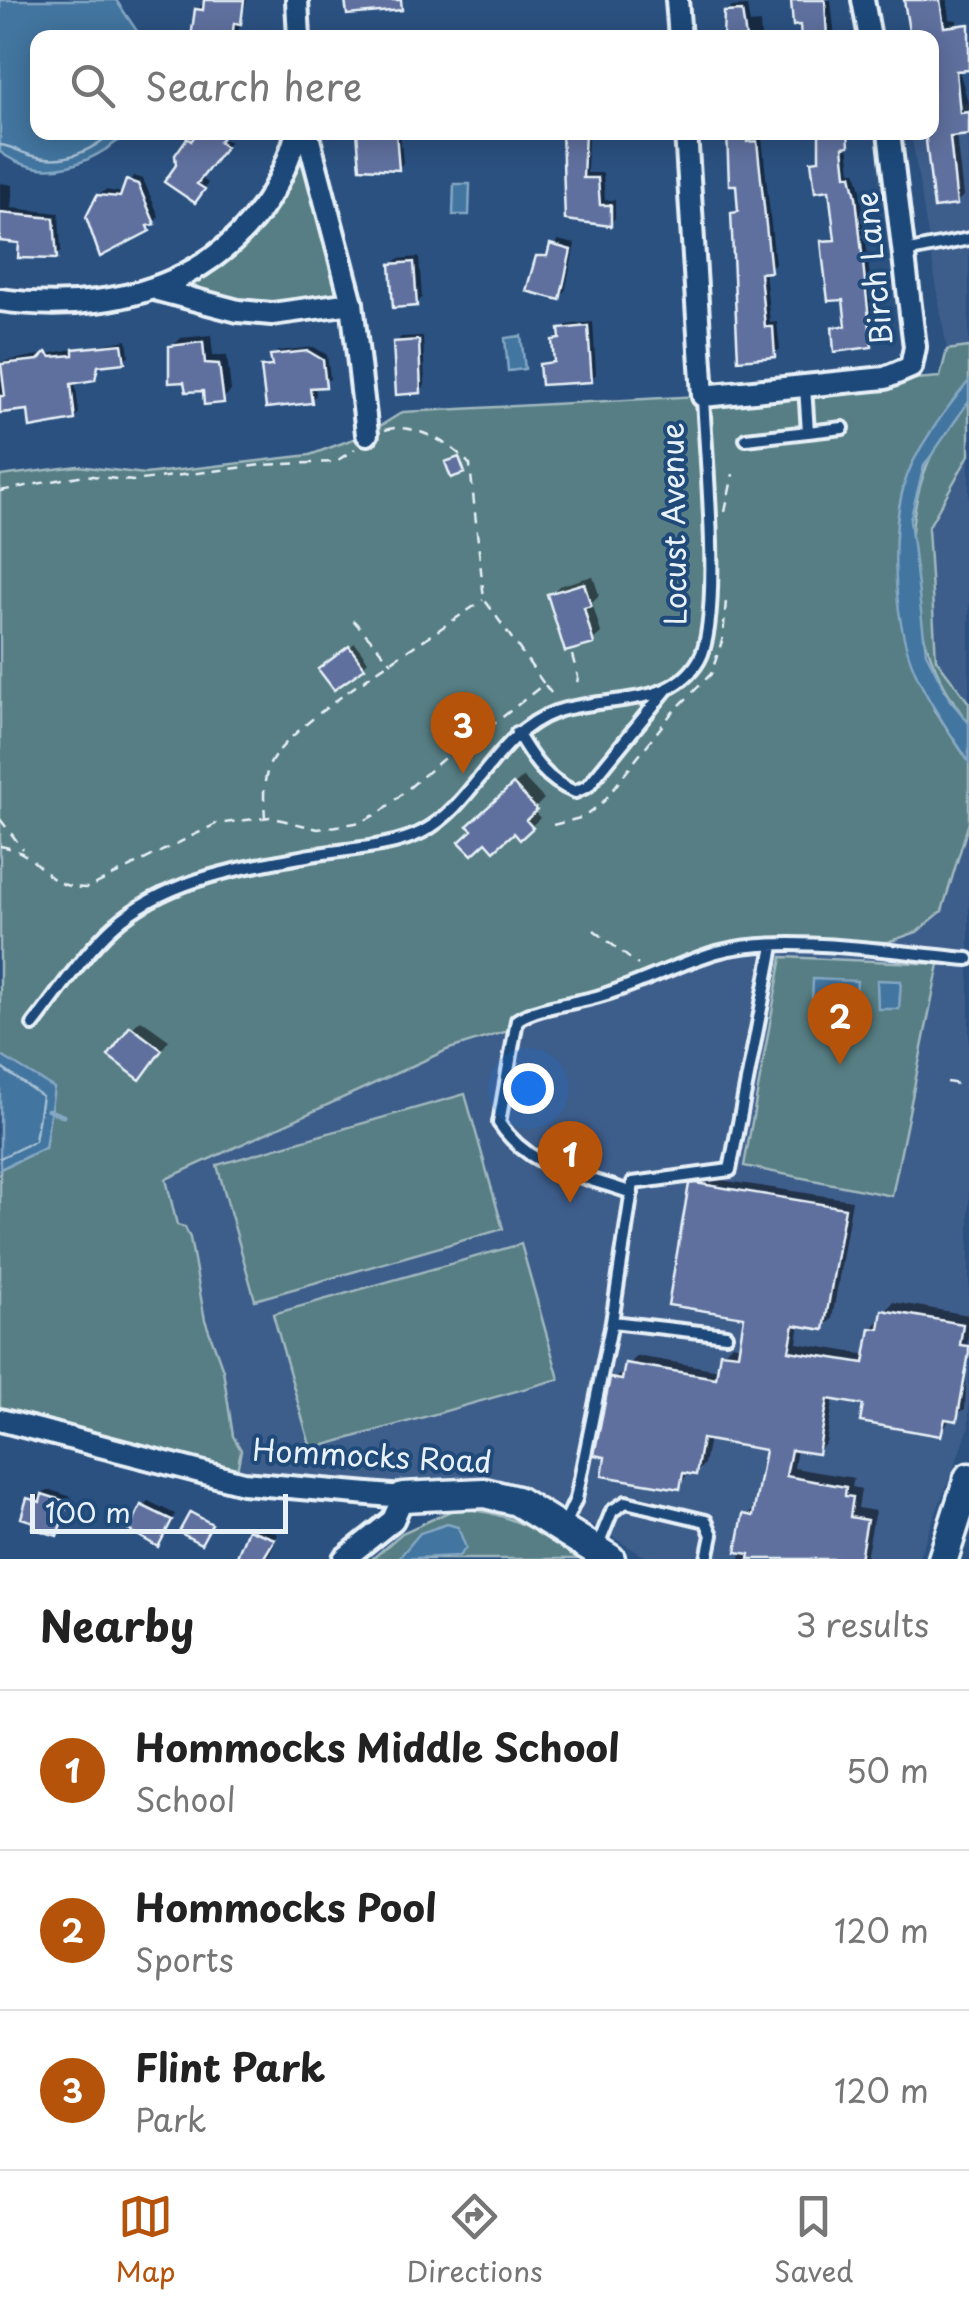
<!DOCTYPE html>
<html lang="en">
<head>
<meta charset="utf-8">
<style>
	:root { --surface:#fff; --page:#f2f2f2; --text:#222; --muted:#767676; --line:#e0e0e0; --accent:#b45309 }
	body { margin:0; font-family:"Playpen Sans",sans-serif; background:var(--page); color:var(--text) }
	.scale { position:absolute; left:30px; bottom:25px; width:258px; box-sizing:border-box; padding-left:10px; border:5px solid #e8f1f8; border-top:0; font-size:28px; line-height:35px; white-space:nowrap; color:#e8f1f8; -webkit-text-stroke:8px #1f4a7a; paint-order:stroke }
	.you { position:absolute; left:528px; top:1088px; width:35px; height:35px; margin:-25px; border:8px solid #fff; border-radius:50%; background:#1a73e8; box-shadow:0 0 0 15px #1a73e833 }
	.badge { display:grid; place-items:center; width:65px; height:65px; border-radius:50%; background:var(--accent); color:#fff; font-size:32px; font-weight:700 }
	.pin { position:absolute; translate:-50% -82px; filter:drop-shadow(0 2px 5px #0008) }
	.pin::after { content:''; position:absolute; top:52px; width:35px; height:30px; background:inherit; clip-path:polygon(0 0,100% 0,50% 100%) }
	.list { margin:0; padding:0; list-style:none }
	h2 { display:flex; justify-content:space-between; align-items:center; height:130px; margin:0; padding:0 40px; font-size:42px }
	h2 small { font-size:32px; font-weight:400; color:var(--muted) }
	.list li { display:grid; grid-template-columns:65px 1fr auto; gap:30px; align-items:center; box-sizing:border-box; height:160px; padding:0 40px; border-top:2px solid var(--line) }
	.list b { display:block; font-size:38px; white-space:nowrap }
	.list p { margin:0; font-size:32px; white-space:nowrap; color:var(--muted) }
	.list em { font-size:32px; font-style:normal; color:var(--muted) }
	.icon { flex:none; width:55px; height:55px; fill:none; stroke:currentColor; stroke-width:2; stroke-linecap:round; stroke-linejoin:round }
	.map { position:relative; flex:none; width:969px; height:1559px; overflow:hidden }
	.search { position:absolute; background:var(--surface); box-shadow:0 5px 25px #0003; left:30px; right:30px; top:30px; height:110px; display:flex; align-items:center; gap:25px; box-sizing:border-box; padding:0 35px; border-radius:20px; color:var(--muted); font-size:38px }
	.sheet { height:610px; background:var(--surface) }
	nav { display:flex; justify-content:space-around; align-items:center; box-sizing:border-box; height:140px; border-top:2px solid var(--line); background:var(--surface); font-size:28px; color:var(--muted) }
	nav a { display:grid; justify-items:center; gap:5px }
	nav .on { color:var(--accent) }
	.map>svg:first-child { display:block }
	.built { fill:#3e5d8b }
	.green { fill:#577e84; stroke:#a0b8be; stroke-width:2.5 }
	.water { fill:#42759f; stroke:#84a7c3; stroke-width:2.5 }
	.shadow { fill:#0007 }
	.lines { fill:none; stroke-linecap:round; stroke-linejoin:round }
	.shore { stroke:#a6bfd4; stroke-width:2.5 }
	.stream { stroke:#84a7c3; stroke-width:5 }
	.building { fill:#5f709e; stroke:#e8f1f8; stroke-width:2.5 }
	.lane-casing { stroke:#e8f1f8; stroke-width:18 }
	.street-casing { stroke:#e8f1f8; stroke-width:28 }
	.secondary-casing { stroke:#e8f1f8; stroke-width:35 }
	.path { stroke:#e8f1f8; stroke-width:2.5; stroke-dasharray:10 8; stroke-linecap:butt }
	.lane { stroke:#1f4a7a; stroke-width:10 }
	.street { stroke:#1f4a7a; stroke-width:20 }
	.secondary { stroke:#1f4a7a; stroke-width:28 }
	.labels { text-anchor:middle; stroke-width:8; stroke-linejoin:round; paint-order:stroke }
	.street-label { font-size:30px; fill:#e8f1f8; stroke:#1f4a7a }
</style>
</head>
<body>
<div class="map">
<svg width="969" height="1559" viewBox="0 0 969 1559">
	<rect width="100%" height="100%" fill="#2b5180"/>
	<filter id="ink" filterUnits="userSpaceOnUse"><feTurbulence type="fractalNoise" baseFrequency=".01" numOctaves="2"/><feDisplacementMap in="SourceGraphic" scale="20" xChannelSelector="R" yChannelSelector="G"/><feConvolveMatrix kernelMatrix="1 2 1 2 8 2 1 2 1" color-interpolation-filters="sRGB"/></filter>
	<g filter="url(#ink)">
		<path class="built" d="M 969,103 L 969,347 L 947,350 L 911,133 L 932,132 L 932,108 Z
			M 969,455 L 969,703 L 936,659 L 928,528 Z
			M 969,822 L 969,1428 L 918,1559 L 649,1559 L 559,1505 L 503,1484 L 390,1488 L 237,1471 L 166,1179 L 449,1049 L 484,1041 L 509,1016 L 735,941 L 942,911 Z"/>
		<path class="green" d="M 300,161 L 315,190 L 340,297 L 256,310 L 186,289 L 246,243 Z
			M 969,347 L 969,381 L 911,466 L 897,520 L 934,710 L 969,762 L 969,822 L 942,911 L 917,932 L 888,942 L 735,941 L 603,990 L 510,1016 L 508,1031 L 449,1049 L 166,1179 L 177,1225 L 185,1227 L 190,1238 L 205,1320 L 223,1370 L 233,1436 L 241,1450 L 237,1471 L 0,1420 L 0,1169 L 45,1148 L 53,1089 L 0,1055 L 0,476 L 78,466 L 145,474 L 310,455 L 367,434 L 403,412 L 700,396 L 940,377 L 947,350 Z
			M 969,401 L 969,455 L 928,528 L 936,659 L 969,703 L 969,723 C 899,637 885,484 969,401 Z
			M 782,957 L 939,964 L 892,1196 L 744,1166 Z
			M 465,1094 L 503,1229 L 255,1300 L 217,1165 Z
			M 521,1244 L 559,1379 L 311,1449 L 273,1314 Z
			M 455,1509 C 506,1509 538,1532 580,1559 L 372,1559 L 402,1533 Z"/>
		<path class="water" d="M 0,0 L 116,0 L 141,37 L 38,38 L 38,132 L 128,133 C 91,164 45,184 0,152 Z
			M 454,184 L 470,184 L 469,215 L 453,215 Z
			M 521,336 L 525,369 L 508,371 L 505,338 Z
			M 969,381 L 969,401 L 924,466 L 910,520 L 926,653 L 950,700 L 969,723 L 969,762 C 950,732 928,703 914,669 C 892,618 887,515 912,464 C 926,436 949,405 969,381 Z
			M 813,979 L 857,981 L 855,1006 L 812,1003 Z
			M 877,980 L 901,981 L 899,1009 L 878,1009 Z
			M 0,1055 L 54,1088 L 45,1148 L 0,1169 Z
			M 447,1524 L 458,1527 L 466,1548 L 459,1556 L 398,1559 L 420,1533 Z"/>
		<path class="shadow" d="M 206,0 L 247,0 L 236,38 L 196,38 L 197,10 Z
			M 794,0 L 831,0 L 835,38 L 800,38 Z
			M 907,0 L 947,0 L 949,19 L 957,20 L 956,60 L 969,106 L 969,133 L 956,134 L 963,196 L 956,203 L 932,132 L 932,38 Z
			M 747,6 L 750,24 L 760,23 L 761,38 L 727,38 L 726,13 L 732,7 Z
			M 543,29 L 560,30 L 560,38 L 532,38 Z
			M 360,132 L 400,132 L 403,163 L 398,168 Z
			M 546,132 L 588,132 L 587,173 L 603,173 L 605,200 L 615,200 L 615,218 L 610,224 L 568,218 L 565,135 Z
			M 729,132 L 762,137 L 775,264 L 765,270 L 770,323 L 777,322 L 780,349 L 774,355 L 740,358 L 734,214 L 740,207 Z
			M 820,132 L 853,132 L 848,144 L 851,171 L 856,171 L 861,190 L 876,339 L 871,345 L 834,328 L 848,322 L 845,297 L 824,242 L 837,236 L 832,188 L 814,162 L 819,157 Z
			M 194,134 L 230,141 L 200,177 L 208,183 L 200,195 L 167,181 Z
			M 133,176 L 143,179 L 159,216 L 149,229 L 99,196 L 105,190 L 124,193 Z
			M 0,183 L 13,185 L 11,208 L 59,213 L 61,251 L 56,257 L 22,241 L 0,239 Z
			M 558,240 L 575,244 L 565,292 L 559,297 L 538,257 L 550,252 Z
			M 419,257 L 422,298 L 416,303 L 392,265 L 398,259 Z
			M 593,322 L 596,374 L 591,379 L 542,365 L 556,358 L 554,341 L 567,325 Z
			M 211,335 L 213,355 L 227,356 L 231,391 L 222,400 L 205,389 L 172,347 L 181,338 Z
			M 423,336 L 425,385 L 420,391 L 396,342 L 401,337 Z
			M 127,340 L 129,355 L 124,360 L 101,363 L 94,378 L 75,380 L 79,413 L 74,418 L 30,407 L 0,410 L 0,362 Z
			M 314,347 L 327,355 L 330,379 L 315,385 L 316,395 L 310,401 L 264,368 L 274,362 L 278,351 Z
			M 593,576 L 599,595 L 592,602 L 601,633 L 592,641 L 550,595 L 559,586 Z
			M 355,643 L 368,661 L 363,666 L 326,664 Z
			M 523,777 L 544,799 L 533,810 L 540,818 L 520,837 L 514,830 L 475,830 L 471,826 Z
			M 141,1020 L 169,1040 L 148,1068 L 132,1028 Z
			M 700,1177 L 852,1200 L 832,1319 L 823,1327 L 800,1324 L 797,1343 L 868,1355 L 872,1329 L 893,1302 L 969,1315 L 965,1409 L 951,1417 L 941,1434 L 866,1403 L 834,1398 L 826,1443 L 817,1452 L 797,1448 L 794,1468 L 854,1478 L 852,1487 L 861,1489 L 858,1508 L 875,1511 L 866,1559 L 740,1559 L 745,1516 L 758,1507 L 768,1447 L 709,1438 L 704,1464 L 696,1473 L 689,1472 L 679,1486 L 612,1379 L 626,1371 L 636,1356 L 720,1370 L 723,1353 L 732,1344 L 742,1346 L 747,1315 L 691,1186 Z
			M 50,1490 L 72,1497 L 56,1533 L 29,1499 Z
			M 148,1501 L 175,1514 L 158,1544 L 143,1506 Z
			M 255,1525 L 278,1534 L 268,1559 L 238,1559 Z"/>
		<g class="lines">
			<path class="shore" d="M 0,145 C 11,146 20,152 30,155 C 61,165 90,152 113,132
				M 0,1067 L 42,1096 L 35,1141 L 0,1158"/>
			<path class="stream" d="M 48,1110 L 63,1116"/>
		</g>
		<path class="building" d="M 204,0 L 244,0 L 241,24 L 234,23 L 232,38 L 191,38 L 195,9 L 203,10 Z
			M 345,0 L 401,0 L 402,10 L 347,15 Z
			M 791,0 L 825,0 L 827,38 L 801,38 L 800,25 L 793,26 Z
			M 904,0 L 940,0 L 944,27 L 969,24 L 969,70 L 956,71 L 960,113 L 969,112 L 969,135 L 950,137 L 957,205 L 934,208 L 925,132 L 932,132 L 932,38 L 910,38 Z
			M 742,11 L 746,38 L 723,38 L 724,12 Z
			M 198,132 L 226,132 L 219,142 L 226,147 L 197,184 L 205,189 L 195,203 L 164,182 L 176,165 L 175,155 L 187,138 L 191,141 Z
			M 357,132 L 396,132 L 399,170 L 360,168 Z
			M 562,132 L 585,132 L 583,178 L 598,178 L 600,205 L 611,205 L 611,226 L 565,220 Z
			M 727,132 L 746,132 L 747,142 L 757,141 L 771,272 L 760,273 L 765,327 L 773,327 L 775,357 L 738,360 L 731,213 L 738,212 L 736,185 L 729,185 Z
			M 819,132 L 848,132 L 849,146 L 843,147 L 846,175 L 851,175 L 856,197 L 872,347 L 834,352 L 832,327 L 846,326 L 843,300 L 828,301 L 823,260 L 821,241 L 835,240 L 829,190 L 815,192 L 811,161 L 819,160 Z
			M 126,180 L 138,184 L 155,224 L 148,226 L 150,231 L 100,257 L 86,217 L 97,195 L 120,197 Z
			M 0,213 L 54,218 L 57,259 L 18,258 L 19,243 L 0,241 Z
			M 550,244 L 571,250 L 560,300 L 526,291 L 536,256 L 547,256 Z
			M 414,262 L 417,306 L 393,308 L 390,264 Z
			M 588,326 L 592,382 L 541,385 L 539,364 L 554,362 L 552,340 L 560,339 L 559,329 Z
			M 419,340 L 421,393 L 396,395 L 393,342 Z
			M 203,342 L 205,363 L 219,364 L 224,403 L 204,405 L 203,391 L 186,392 L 184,382 L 169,383 L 169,346 Z
			M 122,344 L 125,363 L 98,366 L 95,380 L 71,384 L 75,420 L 30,428 L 28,410 L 0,413 L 0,396 L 5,396 L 1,364 L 38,360 L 46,352 L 51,357 L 73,355 L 73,349 Z
			M 308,351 L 323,360 L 326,387 L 310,388 L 312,403 L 266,408 L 261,367 L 272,366 L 270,355 Z
			M 459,457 L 465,473 L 451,478 L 445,462 Z
			M 584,583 L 591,606 L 584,608 L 594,644 L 565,652 L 547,594 Z
			M 349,646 L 365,668 L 334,690 L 318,669 Z
			M 513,784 L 537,810 L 526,820 L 533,828 L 520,840 L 514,833 L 494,851 L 486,842 L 472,855 L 459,842 L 472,830 L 467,826 Z
			M 130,1026 L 162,1050 L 140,1080 L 108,1056 Z
			M 695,1183 L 845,1208 L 824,1330 L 794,1325 L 789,1351 L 864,1363 L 870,1328 L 879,1329 L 882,1310 L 963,1324 L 960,1345 L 969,1346 L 969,1353 L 957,1421 L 945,1419 L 941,1436 L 860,1422 L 863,1405 L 828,1399 L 818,1454 L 791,1450 L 786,1476 L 846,1487 L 845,1496 L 853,1497 L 850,1517 L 867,1520 L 860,1559 L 749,1559 L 750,1554 L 736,1552 L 743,1514 L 753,1516 L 765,1450 L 702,1439 L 696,1475 L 683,1473 L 680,1489 L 602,1476 L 605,1457 L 594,1455 L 610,1378 L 622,1380 L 625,1363 L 716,1378 L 720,1352 L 738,1354 L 744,1317 L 668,1305 L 689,1184 Z
			M 42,1494 L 68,1502 L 57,1536 L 32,1528 L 34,1522 L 21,1518 L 27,1498 L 40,1502 Z
			M 141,1505 L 172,1520 L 158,1547 L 129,1530 Z
			M 190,1512 L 212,1524 L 201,1544 L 179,1532 Z
			M 248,1529 L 275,1539 L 263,1559 L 236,1559 Z"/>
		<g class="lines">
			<defs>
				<path id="lane" d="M 905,252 L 969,239
					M 805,387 L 808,432
					M 746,439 L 843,428
					M 517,733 C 533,760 546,780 575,792 L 588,786 L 666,690
					M 33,1025 C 59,992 83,954 114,926 C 168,878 242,868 311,855 C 345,849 391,848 422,832 C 476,804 495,734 555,712 C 602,695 670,710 699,660 C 723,619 705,451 703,397
					M 632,1193 C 580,1174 531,1171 499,1123 L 517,1020 C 540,1005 576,1004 603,995 C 642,983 679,963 717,952 C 784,933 897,953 968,959
					M 612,1322 L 726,1335
					M 563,1527 L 576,1499 L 612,1322 L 633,1183 L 730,1170 L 773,946
					M 597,1548 L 612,1511 L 626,1502 L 706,1521 L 712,1535 L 707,1559"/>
				<path id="street" d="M 297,0 L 299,38
					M 677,0 L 680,38
					M 863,0 L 870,38
					M 307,132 L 352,303 L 367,434
					M 686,132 L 703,396 L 885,378 L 911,367 L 915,347 L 889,132
					M 158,290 L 238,311 L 272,314 L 352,303
					M 0,300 C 133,318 259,271 297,132
					M 0,1420 L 243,1483 L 403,1497 L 393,1520 L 344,1559"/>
				<path id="secondary" d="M 403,1497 L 484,1493 L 517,1501 L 610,1559
					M 943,1559 L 969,1478"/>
			</defs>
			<use href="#lane" class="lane-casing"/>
			<use href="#street" class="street-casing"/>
			<use href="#secondary" class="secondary-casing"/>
			<path class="path" d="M 385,430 C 412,421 453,444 470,465 L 484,599 L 544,684 L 480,735
				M 0,491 L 84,475 L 133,481 L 261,465 L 335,462 L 355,449
				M 725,512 L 733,474
				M 353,620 L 392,663
				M 572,655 L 578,677 L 576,690
				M 545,685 L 555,698
				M 265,818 C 264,799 262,782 270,764 C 290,721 437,633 483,600
				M 0,819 L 23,849
				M 553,825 L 584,817 L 604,801 L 671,714 L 711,674 L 723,638 L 726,600
				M 0,846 C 45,853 40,889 88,888 L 216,824 L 270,817 L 318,829 L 362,822 L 382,811 L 457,747 L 480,735 L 490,747
				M 594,930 L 638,965
				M 947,1082 L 969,1086"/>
			<use href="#lane" class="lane"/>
			<use href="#street" class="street"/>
			<use href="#secondary" class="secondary"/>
		</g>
	</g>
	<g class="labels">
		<g class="street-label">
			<text transform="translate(875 269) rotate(-96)" y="10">Birch Lane</text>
			<text transform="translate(675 524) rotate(-91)" y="10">Locust Avenue</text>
			<text transform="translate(372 1457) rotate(3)" y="10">Hommocks Road</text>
		</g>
	</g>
</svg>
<div class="scale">100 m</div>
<div class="you"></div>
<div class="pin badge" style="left:570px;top:1203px">1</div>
<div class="pin badge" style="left:840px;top:1065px">2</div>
<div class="pin badge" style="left:463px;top:774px">3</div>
<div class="search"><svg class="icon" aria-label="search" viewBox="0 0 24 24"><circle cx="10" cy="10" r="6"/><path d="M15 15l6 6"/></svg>Search here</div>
</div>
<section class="sheet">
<h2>Nearby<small>3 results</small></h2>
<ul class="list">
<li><span class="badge">1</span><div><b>Hommocks Middle School</b><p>School</p></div><em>50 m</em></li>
<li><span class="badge">2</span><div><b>Hommocks Pool</b><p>Sports</p></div><em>120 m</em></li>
<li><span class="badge">3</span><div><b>Flint Park</b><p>Park</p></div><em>120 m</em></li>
</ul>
</section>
<nav>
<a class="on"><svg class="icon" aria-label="map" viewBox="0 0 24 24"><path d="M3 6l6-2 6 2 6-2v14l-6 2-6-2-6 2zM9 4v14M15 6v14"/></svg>Map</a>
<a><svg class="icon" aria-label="directions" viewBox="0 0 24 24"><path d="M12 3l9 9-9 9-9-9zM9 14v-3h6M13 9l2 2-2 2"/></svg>Directions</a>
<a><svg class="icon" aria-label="saved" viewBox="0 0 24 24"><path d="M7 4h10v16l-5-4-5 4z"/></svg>Saved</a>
</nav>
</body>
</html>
